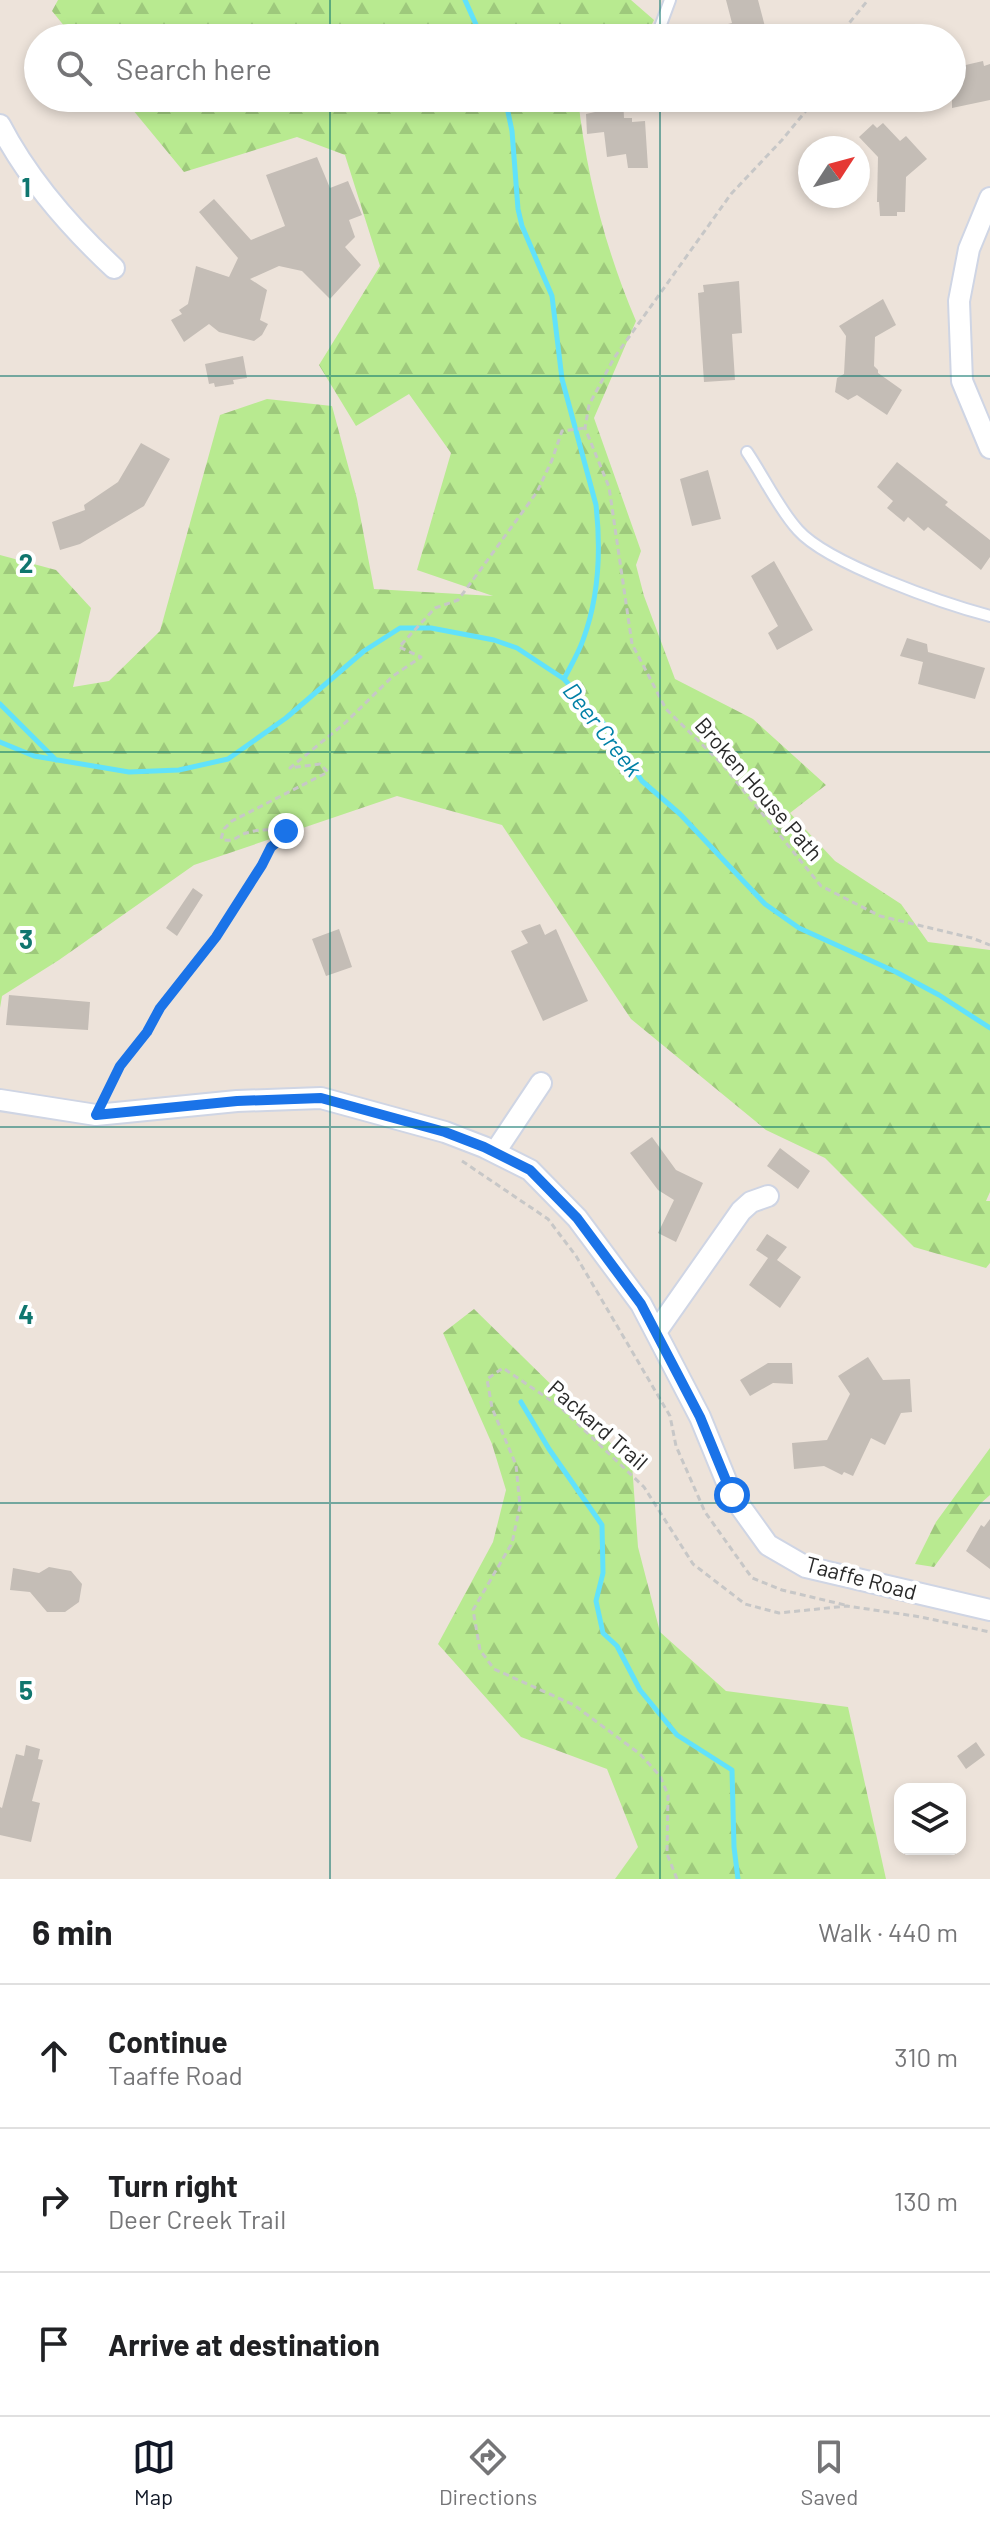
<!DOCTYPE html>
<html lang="en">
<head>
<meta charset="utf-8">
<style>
	:root { --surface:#fff; --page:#f6f6f6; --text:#202124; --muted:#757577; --line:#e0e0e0; --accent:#111827 }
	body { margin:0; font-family:Barlow,sans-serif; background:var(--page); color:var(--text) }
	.controls { position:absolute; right:24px; bottom:24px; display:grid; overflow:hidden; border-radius:16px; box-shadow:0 4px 12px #0003 }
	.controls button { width:72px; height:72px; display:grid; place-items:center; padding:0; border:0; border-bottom:2px solid var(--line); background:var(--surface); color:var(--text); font:40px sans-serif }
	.compass { position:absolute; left:798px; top:136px; width:72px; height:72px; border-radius:50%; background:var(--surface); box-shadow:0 4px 12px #0003; rotate:54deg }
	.stop { position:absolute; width:24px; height:24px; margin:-18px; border:6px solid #1a73e8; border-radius:50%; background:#fff }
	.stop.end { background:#1a73e8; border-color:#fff; box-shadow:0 2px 8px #0008 }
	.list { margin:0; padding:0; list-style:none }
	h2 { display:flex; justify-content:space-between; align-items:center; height:104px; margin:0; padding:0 32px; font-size:34px }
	h2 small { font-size:26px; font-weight:400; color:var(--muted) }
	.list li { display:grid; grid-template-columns:52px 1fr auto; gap:24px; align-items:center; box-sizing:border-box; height:144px; padding:0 32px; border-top:2px solid var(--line) }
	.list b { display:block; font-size:30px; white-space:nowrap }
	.list p { margin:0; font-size:26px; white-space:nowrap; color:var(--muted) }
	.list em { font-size:26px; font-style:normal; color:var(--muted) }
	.icon { flex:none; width:44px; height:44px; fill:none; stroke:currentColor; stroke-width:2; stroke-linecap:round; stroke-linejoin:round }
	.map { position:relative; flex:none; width:990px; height:1879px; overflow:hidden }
	.search { position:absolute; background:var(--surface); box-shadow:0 4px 12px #0003; left:24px; right:24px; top:24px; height:88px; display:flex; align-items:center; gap:20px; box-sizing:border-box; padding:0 28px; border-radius:44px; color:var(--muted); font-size:30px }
	.sheet { height:536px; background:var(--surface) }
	nav { display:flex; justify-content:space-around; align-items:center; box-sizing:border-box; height:112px; border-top:2px solid var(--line); background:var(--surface); font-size:22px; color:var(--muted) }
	nav a { display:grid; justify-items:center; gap:4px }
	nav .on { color:var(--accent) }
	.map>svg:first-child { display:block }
	.forest { fill:url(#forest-firs) }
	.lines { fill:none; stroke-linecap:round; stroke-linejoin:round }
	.stream { stroke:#61e2fb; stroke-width:5 }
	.building { fill:#c4bdb6 }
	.service-casing { stroke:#cfd5e4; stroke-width:14 }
	.minor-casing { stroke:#cfd5e4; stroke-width:24 }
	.path { stroke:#c7c7c7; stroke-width:3; stroke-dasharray:6 4; stroke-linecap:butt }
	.service { stroke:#fff; stroke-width:10 }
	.minor { stroke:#fff; stroke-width:20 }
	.route { stroke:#1a73e8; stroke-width:10 }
	.grid { fill:none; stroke:#0f766e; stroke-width:2; stroke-opacity:0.55 }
	.labels { text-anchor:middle; stroke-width:8; stroke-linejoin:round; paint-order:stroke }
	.street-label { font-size:22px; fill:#292929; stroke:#fff }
	.water-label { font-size:24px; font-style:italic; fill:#0080a7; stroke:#fff }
	.grid-label { font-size:26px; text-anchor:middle; font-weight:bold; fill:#0f766e; stroke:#fff; stroke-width:8; stroke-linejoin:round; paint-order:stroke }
</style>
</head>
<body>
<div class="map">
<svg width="990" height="1879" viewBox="0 0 990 1879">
	<defs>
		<pattern id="forest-firs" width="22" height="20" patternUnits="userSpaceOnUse" patternTransform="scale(2)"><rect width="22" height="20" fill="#b8ea90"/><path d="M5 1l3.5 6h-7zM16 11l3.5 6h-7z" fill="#9ec97c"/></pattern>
	</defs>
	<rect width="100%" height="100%" fill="#ede3da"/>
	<path class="forest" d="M 58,0 L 631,0 L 654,20 L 645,38 L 74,38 L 52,11 Z
		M 123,98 L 578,98 C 586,174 606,251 636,321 L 594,418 L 641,551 L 636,565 L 644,596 L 675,679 L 753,719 L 826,785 L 790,813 L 835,861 L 901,904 L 928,942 L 990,950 L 990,1192 L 986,1201 L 990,1201 L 990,1263 L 986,1268 L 914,1247 L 825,1158 L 766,1130 L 631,1019 L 502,825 L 397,796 L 194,865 L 59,960 L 2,996 L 0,1008 L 0,555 L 56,570 L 91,608 L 73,687 L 109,681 L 160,631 L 220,415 L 267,399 L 332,406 L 357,499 L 374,589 L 493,596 L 417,570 L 451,453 L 409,394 L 356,426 L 319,365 L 380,266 L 345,155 L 297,137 L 184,172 Z
		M 474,1309 L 632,1464 L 638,1547 L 660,1632 L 726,1691 L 848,1707 L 886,1879 L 615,1879 L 638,1847 L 607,1769 L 521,1737 L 438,1644 L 493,1542 L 506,1490 L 492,1444 L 443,1333 Z
		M 990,1448 L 990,1495 L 980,1504 L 934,1567 L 915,1564 L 936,1522 Z"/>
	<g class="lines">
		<path class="stream" d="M 465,0 L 482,38
			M 505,98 L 512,131 L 518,209 L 522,226 L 552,296 L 562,379 L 596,505 C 601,550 599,597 583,640 C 578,654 570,667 564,679
			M 0,704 L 56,760
			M 0,742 L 34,756 L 129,772 L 179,770 L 228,759 L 286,718 L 364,651 L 400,628 L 431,628 L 494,640 L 517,648 L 564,679 L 603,723 L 642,781 L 680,814 L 765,904 L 799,928 L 896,972 L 939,995 L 990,1028
			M 521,1402 L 549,1449 L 602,1525 L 603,1573 L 596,1601 L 603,1633 L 617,1646 L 640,1690 L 677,1735 L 732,1770 L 734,1847 L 738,1879"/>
	</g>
	<path class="building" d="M 726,0 L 758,0 L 768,38 L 727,38 L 724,25 L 732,23 Z
		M 983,61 L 984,66 L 990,64 L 990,100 L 952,108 L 952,78 L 960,76 L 957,67 Z
		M 594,98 L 623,98 L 624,118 L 632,118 L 632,122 L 645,121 L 648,168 L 628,168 L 626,154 L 607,157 L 604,132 L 587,134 L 586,114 L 595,112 Z
		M 883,123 L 900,141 L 906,136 L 927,159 L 906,177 L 905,212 L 897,212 L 897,216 L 880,216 L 879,202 L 877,202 L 878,157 L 859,137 L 873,124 L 877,128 Z
		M 317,157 L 330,188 L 348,181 L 362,215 L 349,220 L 355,237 L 345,247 L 361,265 L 330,299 L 302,271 L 279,266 L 250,279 L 267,290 L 260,320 L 268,324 L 262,335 L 254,341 L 219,332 L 209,324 L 184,342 L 171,320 L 182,314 L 179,310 L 188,304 L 196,266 L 229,277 L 238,258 L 199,212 L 214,199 L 251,240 L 285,226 L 266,175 Z
		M 739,281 L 742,333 L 732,334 L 735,380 L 704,382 L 698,293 L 704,292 L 703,285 Z
		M 883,299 L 896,325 L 875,337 L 874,366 L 878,370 L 878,373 L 902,390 L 887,415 L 857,395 L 848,400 L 835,392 L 837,378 L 844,374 L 846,336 L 839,326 Z
		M 243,356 L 247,378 L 233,380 L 234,384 L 215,387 L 214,383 L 209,384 L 205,364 Z
		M 141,443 L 170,459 L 144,506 L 80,544 L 60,550 L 52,522 L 85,510 L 84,505 L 118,482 Z
		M 897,462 L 948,502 L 945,505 L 990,540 L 990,557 L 981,570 L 928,527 L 924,531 L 908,517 L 904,522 L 887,508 L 893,501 L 877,487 Z
		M 708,470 L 721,519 L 692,526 L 680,479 Z
		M 774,561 L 813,630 L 777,650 L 768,633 L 778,626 L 751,576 Z
		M 907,638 L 927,644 L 928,652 L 985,668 L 975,699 L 918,684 L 923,662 L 900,656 Z
		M 193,888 L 203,895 L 177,936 L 166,928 Z
		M 540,924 L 545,935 L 556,929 L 588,1001 L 543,1021 L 511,951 L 528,943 L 521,931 Z
		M 339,929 L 352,967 L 326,976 L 312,939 Z
		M 9,995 L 90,1002 L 88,1030 L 6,1025 Z
		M 652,1137 L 676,1170 L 703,1183 L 676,1242 L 658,1233 L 674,1200 L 658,1190 L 630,1153 Z
		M 780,1148 L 810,1171 L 798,1189 L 767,1166 Z
		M 767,1234 L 787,1247 L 777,1260 L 801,1277 L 780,1308 L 749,1285 L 768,1258 L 756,1250 Z
		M 868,1357 L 883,1380 L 910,1379 L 912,1412 L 901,1413 L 885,1445 L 871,1438 L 853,1476 L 844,1472 L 842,1475 L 824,1466 L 794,1469 L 792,1443 L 827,1440 L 850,1394 L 838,1376 Z
		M 768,1363 L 792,1363 L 793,1384 L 773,1383 L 750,1396 L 740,1380 Z
		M 990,1519 L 990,1569 L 966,1551 L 981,1525 L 984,1527 Z
		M 49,1567 L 71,1571 L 82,1584 L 79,1602 L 65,1612 L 47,1612 L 30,1592 L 10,1590 L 13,1568 L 39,1573 Z
		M 976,1742 L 985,1755 L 966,1769 L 957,1756 Z
		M 26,1745 L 40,1749 L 38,1759 L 43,1760 L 32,1801 L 40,1803 L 31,1842 L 0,1835 L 0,1807 L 2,1808 L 16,1754 L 24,1756 Z"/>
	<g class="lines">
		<defs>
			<path id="service" d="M 656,38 L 670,0
				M 747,452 C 764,477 778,508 798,530 C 828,564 945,604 990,616"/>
			<path id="minor" d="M 0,125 C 28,179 70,227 114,268
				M 990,198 L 969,249 L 959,301 L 962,381 L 990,448
				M 0,1100 L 96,1115 L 237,1101 L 321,1098 L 445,1132 L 484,1147 L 530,1170 L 577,1218 L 641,1304 L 700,1417 L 732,1495 L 768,1545 L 806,1567 L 990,1610
				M 495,1152 L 541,1083
				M 656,1332 L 741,1211 L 751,1202 L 768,1196"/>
		</defs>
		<use href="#service" class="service-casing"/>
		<use href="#minor" class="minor-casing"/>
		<path class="path" d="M 837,38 L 868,0
			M 811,98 L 805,112 L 782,140 L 731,194 L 614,358 L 589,405 L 585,428 L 609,487 L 632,644 L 666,709 L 723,765 L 821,886 L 880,916 L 972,938 L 990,945
			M 105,1095 L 120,1066 L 147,1032 L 160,1008 L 184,980 L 216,937 L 262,865 L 271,847 L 286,835 L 286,831 C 273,829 259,829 246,833 C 235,837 234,843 221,839 L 224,829 L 232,821 L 328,772 L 320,764 L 290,768 L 345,723 L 393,676 L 421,657 L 399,647 L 435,608 L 458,600 L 481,569 L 537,492 L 552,460 L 562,431 L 585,428
			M 462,1161 L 548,1219 L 576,1256 L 670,1416 L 676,1446 L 705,1512 L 752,1578 L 782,1590 L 845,1605
			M 677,1879 L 667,1854 L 668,1795 L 660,1776 L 640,1754 L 574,1705 L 494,1669 L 480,1650 L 473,1610 L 512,1543 L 520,1506 L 516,1465 L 492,1408 L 487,1379 L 503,1368 L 559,1406 L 644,1487 L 693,1564 L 745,1604 L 779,1613 L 847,1606 L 921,1617 L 990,1632"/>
		<use href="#service" class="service"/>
		<use href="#minor" class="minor"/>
	</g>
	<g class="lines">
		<path class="route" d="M 286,831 L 286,835 L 271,847 L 262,865 L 216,937 L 160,1008 L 147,1032 L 120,1066 L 96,1115 L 237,1101 L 321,1098 L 445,1132 L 484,1147 L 530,1170 L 577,1218 L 641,1304 L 700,1417 L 732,1495"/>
	</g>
	<path class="grid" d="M 330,0 L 330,38M 660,0 L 660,38M 330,98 L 330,1879M 660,98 L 660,1879M 0,376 L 990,376M 0,752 L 990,752M 0,1127 L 990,1127M 0,1503 L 990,1503"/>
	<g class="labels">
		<g class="street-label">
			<text transform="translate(759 789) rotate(49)" y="8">Broken House Path</text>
			<text transform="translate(598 1425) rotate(41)" y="8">Packard Trail</text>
			<text transform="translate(861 1578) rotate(15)" y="8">Taaffe Road</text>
		</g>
		<g class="water-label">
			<text transform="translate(602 730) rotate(52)" y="8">Deer Creek</text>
		</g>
	</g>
	<g class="grid-label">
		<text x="26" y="197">1</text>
		<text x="26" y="573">2</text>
		<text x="26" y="949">3</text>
		<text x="26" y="1324">4</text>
		<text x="26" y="1700">5</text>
	</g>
</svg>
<div class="controls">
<button><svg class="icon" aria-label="layers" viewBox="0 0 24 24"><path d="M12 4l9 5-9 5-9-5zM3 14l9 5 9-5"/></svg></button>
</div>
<svg class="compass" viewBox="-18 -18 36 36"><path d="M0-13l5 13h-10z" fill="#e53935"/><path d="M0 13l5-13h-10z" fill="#757577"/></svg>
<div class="stop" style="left:732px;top:1495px"></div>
<div class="stop end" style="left:286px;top:831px"></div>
<div class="search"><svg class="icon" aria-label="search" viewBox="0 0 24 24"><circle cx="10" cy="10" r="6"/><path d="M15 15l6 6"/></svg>Search here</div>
</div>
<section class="sheet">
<h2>6 min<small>Walk · 440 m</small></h2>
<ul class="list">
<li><svg class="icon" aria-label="ahead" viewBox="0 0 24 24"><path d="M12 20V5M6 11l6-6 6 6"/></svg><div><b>Continue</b><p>Taaffe Road</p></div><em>310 m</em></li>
<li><svg class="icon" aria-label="right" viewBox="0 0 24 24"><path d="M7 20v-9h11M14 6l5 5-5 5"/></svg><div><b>Turn right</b><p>Deer Creek Trail</p></div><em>130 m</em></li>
<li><svg class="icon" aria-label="arrive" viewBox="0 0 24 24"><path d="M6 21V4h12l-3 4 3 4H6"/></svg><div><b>Arrive at destination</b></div></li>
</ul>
</section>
<nav>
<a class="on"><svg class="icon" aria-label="map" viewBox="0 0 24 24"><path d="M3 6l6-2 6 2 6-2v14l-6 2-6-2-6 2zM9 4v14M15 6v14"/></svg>Map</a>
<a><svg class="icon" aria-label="directions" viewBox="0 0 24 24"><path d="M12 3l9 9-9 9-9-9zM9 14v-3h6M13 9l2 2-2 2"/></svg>Directions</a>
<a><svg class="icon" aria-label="saved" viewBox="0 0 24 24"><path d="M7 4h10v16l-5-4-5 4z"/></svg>Saved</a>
</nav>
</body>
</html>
